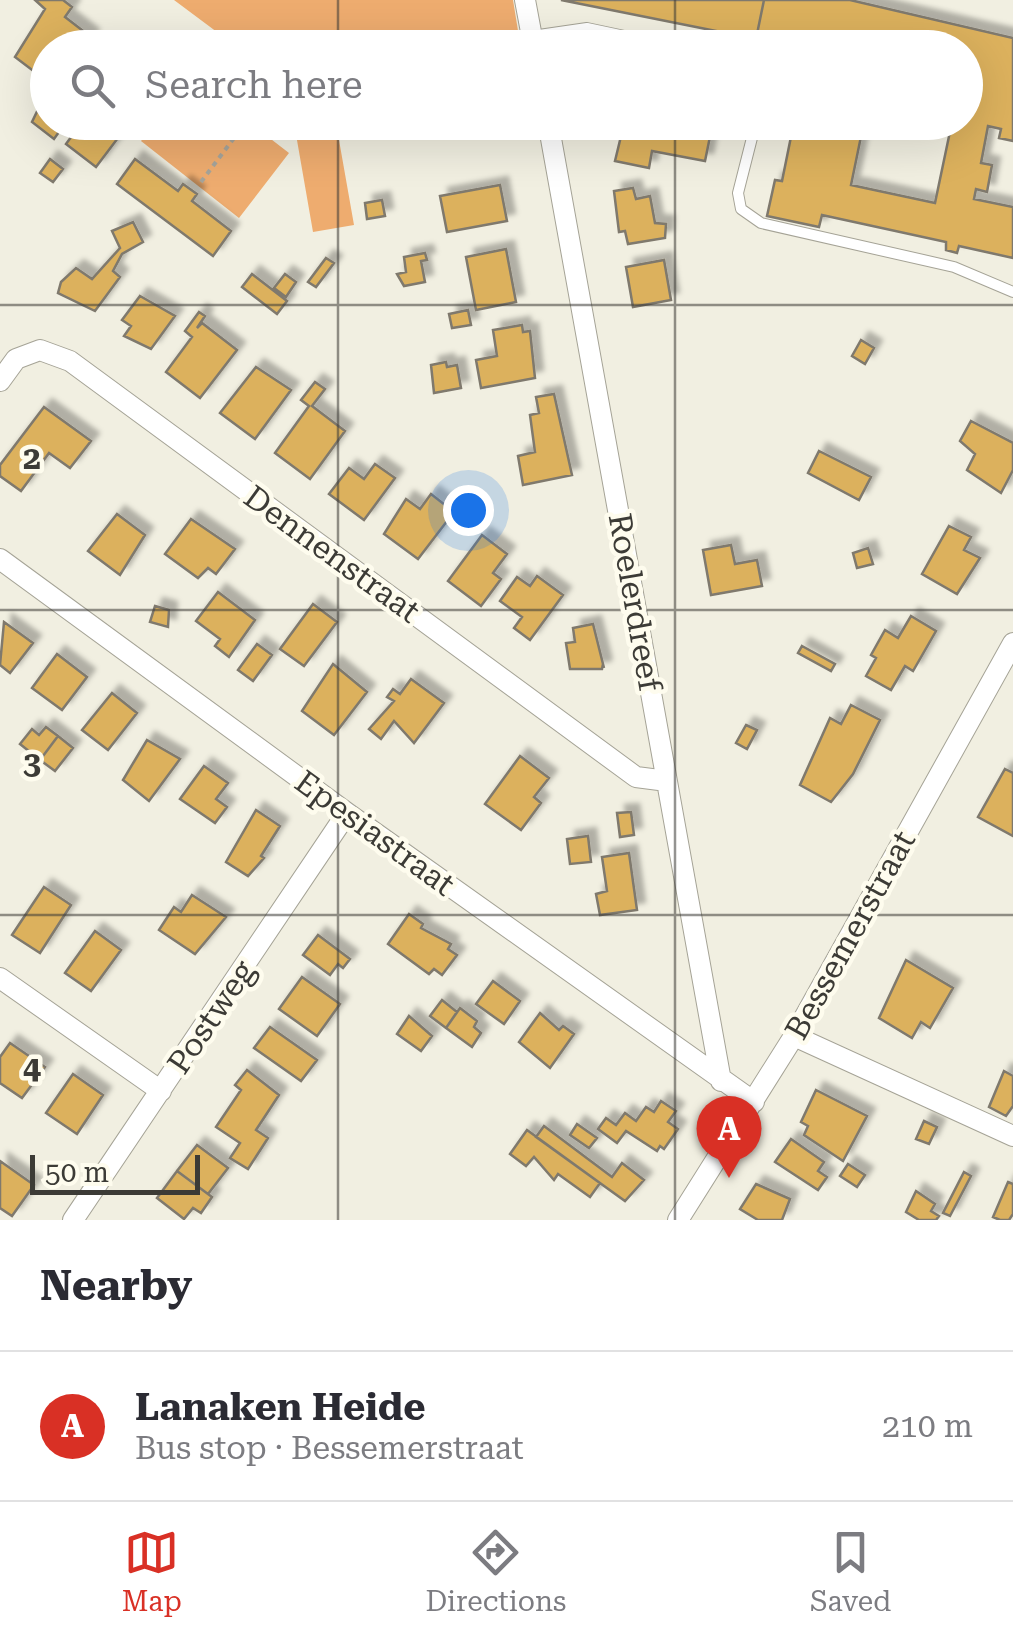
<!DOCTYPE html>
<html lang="en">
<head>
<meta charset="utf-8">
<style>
	:root { --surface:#fff; --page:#f2f2f3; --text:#2b2b33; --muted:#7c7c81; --line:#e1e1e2; --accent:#d93025 }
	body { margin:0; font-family:"Roboto Serif",serif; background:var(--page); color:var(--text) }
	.scale { position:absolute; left:30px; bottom:25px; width:170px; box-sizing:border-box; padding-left:10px; border:5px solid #3c3b36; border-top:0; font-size:28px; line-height:35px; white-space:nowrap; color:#3c3b36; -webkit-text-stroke:8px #fefcee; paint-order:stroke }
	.you { position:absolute; left:468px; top:510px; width:35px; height:35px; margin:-25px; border:8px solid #fff; border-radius:50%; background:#1a73e8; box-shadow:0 0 0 15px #1a73e833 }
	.badge { display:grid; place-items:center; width:65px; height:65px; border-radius:50%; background:var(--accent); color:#fff; font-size:32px; font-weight:700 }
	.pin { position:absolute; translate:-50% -82px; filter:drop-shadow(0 2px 5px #0008) }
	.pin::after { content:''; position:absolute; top:52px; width:35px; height:30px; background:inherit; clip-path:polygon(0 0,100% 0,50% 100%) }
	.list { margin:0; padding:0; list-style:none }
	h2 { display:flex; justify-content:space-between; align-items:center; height:130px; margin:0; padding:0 40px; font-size:42px }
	h2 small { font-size:32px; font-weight:400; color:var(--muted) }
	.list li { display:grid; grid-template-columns:65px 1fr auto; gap:30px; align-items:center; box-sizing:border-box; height:150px; padding:0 40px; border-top:2px solid var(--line) }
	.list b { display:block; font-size:38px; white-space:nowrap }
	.list p { margin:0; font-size:32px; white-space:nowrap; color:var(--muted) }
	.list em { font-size:32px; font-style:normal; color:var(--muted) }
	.icon { flex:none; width:55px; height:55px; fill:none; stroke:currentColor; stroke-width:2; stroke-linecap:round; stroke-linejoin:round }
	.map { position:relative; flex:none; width:1013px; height:1220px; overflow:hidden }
	.search { position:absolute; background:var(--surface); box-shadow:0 10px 40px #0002; left:30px; right:30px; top:30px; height:110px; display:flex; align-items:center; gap:25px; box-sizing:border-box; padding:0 35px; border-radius:55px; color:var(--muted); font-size:38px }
	.sheet { height:280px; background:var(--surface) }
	nav { display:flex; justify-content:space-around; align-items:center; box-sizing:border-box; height:140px; border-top:2px solid var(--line); background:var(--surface); font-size:28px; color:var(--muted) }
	nav a { display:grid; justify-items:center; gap:5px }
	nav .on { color:var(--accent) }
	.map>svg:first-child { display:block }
	.green { fill:#eeac6f }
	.building { fill:#dcb15d; stroke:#7f796d; stroke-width:2.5; filter:url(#shadow) }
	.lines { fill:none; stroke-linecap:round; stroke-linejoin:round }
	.lane-casing { stroke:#a5a396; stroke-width:12 }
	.street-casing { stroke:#a5a396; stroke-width:22 }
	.path { stroke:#a6a49a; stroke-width:4; stroke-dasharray:5 5; stroke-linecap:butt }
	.lane { stroke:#fff; stroke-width:10 }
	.street { stroke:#fff; stroke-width:20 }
	.grid { fill:none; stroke:#3c3b36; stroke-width:2.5; stroke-opacity:0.55 }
	.labels { text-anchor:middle; stroke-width:9; stroke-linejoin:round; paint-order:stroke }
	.street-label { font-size:32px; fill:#3c3b36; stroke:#fefcee }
	.grid-label { font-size:32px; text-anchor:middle; font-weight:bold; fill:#3c3b36; stroke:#fefcee; stroke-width:9; stroke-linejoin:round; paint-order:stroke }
</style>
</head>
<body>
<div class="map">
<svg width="1013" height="1220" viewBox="0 0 1013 1220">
	<defs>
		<filter id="shadow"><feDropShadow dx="8" dy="-8" stdDeviation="2.5" flood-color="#0004"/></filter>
	</defs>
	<rect width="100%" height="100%" fill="#f1efe1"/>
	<path class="green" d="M 174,0 L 513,0 L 520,43 L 494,48 L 237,47 Z
		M 156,122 L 250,123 L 289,153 L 239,218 L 141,141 Z
		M 294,123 L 336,123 L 354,225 L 313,232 Z"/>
	<path class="building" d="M 63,0 L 72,7 L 65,17 L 91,37 L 83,48 L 48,48 L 48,82 L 15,57 L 45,9 L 35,0 Z
		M 561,0 L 764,0 L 756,39 Z
		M 764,0 L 850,0 L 1013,38 L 1013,141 L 999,138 L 1001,129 L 988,126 L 981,163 L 992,165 L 987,192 L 976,189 L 974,199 L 1013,207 L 1013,258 L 959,246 L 957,253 L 946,250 L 946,242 L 822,215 L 819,227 L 767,216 L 775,180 L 782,181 L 794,122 L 864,122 L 851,185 L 935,203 L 952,122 L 966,122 L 966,48 L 892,48 L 869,43 L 868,48 L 796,48 L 756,39 Z
		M 45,95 L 48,122 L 66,122 L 54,139 L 32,122 Z
		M 82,122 L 130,122 L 96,167 L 66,144 Z
		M 592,122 L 713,122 L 705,161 L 652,151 L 649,168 L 615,161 L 622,132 Z
		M 50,159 L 63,169 L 53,182 L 40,173 Z
		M 135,159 L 178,191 L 183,184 L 197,194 L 192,201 L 231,231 L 213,256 L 117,184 Z
		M 500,185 L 507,221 L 447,232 L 440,196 Z
		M 633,188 L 636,199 L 650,196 L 655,223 L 666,224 L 665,238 L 628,244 L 625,231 L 619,232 L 614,191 Z
		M 382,200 L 385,216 L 367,219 L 365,203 Z
		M 133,222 L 143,242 L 122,254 L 113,271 L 120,277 L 95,311 L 58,293 L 61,282 L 76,268 L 92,279 L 120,248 L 112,231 Z
		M 506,249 L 516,302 L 476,310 L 466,257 Z
		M 425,253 L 427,260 L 421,261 L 425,282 L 404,286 L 397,274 L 406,272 L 404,257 Z
		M 326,258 L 334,263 L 316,287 L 308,282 Z
		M 664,260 L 671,300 L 633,307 L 626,267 Z
		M 252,274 L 287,301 L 277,314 L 242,287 Z
		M 285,274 L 296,282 L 286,297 L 274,288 Z
		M 140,296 L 175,316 L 151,349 L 124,336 L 131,326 L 122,320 Z
		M 468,310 L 471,325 L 452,328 L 449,314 Z
		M 199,312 L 205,316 L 197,328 L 202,323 L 237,350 L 200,398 L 166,372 L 192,337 L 185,331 Z
		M 522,325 L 523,332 L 530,331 L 535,378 L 481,388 L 476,360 L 497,356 L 493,330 Z
		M 861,340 L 874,348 L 865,364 L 852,356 Z
		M 446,362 L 447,367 L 457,365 L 461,388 L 434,393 L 431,365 Z
		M 256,367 L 291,390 L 255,439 L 220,413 Z
		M 315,382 L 325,389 L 312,406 L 345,431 L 310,479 L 275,453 L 309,406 L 301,400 Z
		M 554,394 L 572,475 L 523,485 L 518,456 L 535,452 L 530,415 L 539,413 L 536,397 Z
		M 44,407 L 91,441 L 70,468 L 49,453 L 21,491 L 0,476 L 0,465 Z
		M 971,421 L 1013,443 L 1013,470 L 1001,493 L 967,470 L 975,454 L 960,441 Z
		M 819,451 L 871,477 L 859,500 L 808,473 Z
		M 375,464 L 395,478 L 364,520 L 329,494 L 349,468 L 364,479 Z
		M 431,494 L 454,512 L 418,559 L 384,534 L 406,499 L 420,509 Z
		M 117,514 L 145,535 L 120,575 L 88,551 Z
		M 191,519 L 235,549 L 216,574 L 208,568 L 198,578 L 165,554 Z
		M 949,526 L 971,537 L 964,550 L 980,558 L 957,594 L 922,574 Z
		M 482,535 L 507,554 L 493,573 L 501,579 L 481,606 L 448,581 Z
		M 731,545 L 735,564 L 757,560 L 762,586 L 711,595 L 703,550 Z
		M 868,548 L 873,564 L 857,568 L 853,553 Z
		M 537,576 L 563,595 L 530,640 L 514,628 L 522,617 L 500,601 L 517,577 L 530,586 Z
		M 218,592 L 255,620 L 229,657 L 215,646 L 220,639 L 196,621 Z
		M 313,604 L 337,622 L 304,666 L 280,649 Z
		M 155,606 L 169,610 L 168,627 L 150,622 Z
		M 911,616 L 936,631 L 913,671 L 905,666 L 891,690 L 866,676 L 876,658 L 871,655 L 885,630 L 898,638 Z
		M 4,622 L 33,643 L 10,673 L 0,665 Z
		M 593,624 L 604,668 L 603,664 L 602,669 L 570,669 L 566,643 L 575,642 L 573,628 Z
		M 257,644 L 272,655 L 253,681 L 238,670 Z
		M 802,646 L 835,664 L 831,671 L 798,653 Z
		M 57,654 L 87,677 L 62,710 L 32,688 Z
		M 333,664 L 367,692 L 334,735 L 302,711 Z
		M 411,679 L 444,703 L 414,743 L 394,721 L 381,739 L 369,729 L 394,701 L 387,697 L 393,689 L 400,694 Z
		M 112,693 L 137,713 L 108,750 L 82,730 Z
		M 851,705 L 880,720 L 853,774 L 831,802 L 800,785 L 830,718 L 841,724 Z
		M 746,725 L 757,730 L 747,749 L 736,743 Z
		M 46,727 L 58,736 L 40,760 L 20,744 L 32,729 L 39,735 Z
		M 58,736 L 73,748 L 55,771 L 40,760 Z
		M 147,740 L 180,759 L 149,801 L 123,780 Z
		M 520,756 L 549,778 L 534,797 L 541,803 L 521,830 L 485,804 Z
		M 204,766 L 228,783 L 216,799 L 227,807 L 215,823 L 180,799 Z
		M 1005,769 L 1013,773 L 1013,836 L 978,817 Z
		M 256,810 L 280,826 L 261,856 L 264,858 L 248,876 L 226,862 Z
		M 631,812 L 634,835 L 620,837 L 617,813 Z
		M 588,836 L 591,862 L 570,864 L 567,839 Z
		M 629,853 L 637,910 L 600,915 L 596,894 L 607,891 L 602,857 Z
		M 44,887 L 71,905 L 40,953 L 12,935 Z
		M 192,895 L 226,917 L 195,954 L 159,930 L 174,907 L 181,912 Z
		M 409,914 L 423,924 L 421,928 L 451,944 L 448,949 L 457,955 L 442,975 L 434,969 L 429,974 L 388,944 Z
		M 95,931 L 121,950 L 91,991 L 65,973 Z
		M 318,935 L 350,959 L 343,968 L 338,964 L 330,975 L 303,955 Z
		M 906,960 L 953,988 L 930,1028 L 921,1022 L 912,1038 L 879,1018 Z
		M 302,977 L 340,1004 L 317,1036 L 279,1009 Z
		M 493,981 L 520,1001 L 504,1024 L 476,1004 Z
		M 442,1000 L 457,1012 L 446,1028 L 430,1016 Z
		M 460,1008 L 477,1021 L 474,1027 L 481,1033 L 472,1047 L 446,1028 Z
		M 540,1013 L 559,1030 L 563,1026 L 574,1034 L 550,1068 L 519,1042 Z
		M 409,1016 L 432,1036 L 421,1051 L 397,1034 Z
		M 270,1027 L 317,1060 L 301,1081 L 254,1048 Z
		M 10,1043 L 45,1067 L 22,1098 L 0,1083 L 0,1057 Z
		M 247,1070 L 279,1095 L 256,1130 L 268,1138 L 248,1169 L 230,1158 L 240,1143 L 216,1127 L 241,1090 L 235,1085 Z
		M 1004,1071 L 1013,1076 L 1013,1106 L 1006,1116 L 989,1107 Z
		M 73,1074 L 103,1095 L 77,1134 L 46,1113 Z
		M 816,1090 L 867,1116 L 843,1161 L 804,1135 L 808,1126 L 801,1122 Z
		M 661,1101 L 676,1111 L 668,1122 L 678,1129 L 664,1149 L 660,1146 L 657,1151 L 626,1131 L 617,1143 L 598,1129 L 606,1118 L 616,1125 L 625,1113 L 636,1121 L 646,1107 L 654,1112 Z
		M 924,1121 L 937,1127 L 929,1144 L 916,1139 Z
		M 577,1124 L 597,1138 L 589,1148 L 570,1135 Z
		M 544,1126 L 612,1177 L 622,1163 L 644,1180 L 625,1201 L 536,1137 Z
		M 527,1130 L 600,1183 L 590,1197 L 558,1174 L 554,1180 L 534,1157 L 526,1166 L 510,1154 Z
		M 791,1139 L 824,1162 L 818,1171 L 827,1177 L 818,1190 L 775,1162 Z
		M 197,1145 L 228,1168 L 208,1194 L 177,1171 Z
		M 0,1161 L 34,1185 L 12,1216 L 0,1208 Z
		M 848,1164 L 865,1175 L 857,1187 L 840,1176 Z
		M 177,1171 L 212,1197 L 201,1213 L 193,1208 L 184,1219 L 157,1198 Z
		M 964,1172 L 971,1176 L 950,1216 L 943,1213 Z
		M 1008,1182 L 1013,1184 L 1013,1214 L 1009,1220 L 1000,1220 L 993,1217 Z
		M 756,1184 L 790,1199 L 782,1220 L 758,1220 L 740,1209 Z
		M 916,1191 L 935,1204 L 931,1211 L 939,1216 L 936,1220 L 919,1220 L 906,1212 Z"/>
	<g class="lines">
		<defs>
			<path id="lane" d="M 532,36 L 587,28 L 681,48
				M 756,122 L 738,193 L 741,209 L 761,223 L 954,267 L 1013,292"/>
			<path id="street" d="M 525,0 L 534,48
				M 548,122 L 721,1081
				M 0,381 L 16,359 L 40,350 L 70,361 L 636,777 L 667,781
				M 0,559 L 347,813 L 754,1102
				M 0,978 L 161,1091
				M 794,1036 L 1013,1136
				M 73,1220 L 347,813
				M 678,1220 L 794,1036 L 1013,643"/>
		</defs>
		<use href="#lane" class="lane-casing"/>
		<use href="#street" class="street-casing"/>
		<path class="path" d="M 322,48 L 323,47
			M 201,182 L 246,122"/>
		<use href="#lane" class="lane"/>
		<use href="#street" class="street"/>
	</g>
	<path class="grid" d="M 338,0 L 338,48M 675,0 L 675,48M 338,122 L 338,1220M 675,122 L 675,1220M 0,305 L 1013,305M 0,610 L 1013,610M 0,915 L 1013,915"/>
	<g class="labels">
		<g class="street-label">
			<text transform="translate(332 554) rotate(36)" y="11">Dennenstraat</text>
			<text transform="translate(635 602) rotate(80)" y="11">Roelerdreef</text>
			<text transform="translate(375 833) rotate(36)" y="11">Epesiastraat</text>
			<text transform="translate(850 935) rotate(-61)" y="11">Bessemerstraat</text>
			<text transform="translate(211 1017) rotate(-56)" y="11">Postweg</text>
		</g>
	</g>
	<g class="grid-label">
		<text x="32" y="469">2</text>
		<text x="32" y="774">3</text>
		<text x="32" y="1079">4</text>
	</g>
</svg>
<div class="scale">50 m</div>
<div class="you"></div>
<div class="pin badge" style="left:729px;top:1178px">A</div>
<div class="search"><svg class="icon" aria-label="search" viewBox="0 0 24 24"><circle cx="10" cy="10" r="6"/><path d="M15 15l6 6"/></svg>Search here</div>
</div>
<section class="sheet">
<h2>Nearby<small></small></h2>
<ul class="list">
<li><span class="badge">A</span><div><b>Lanaken Heide</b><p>Bus stop · Bessemerstraat</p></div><em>210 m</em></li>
</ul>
</section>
<nav>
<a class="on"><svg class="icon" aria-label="map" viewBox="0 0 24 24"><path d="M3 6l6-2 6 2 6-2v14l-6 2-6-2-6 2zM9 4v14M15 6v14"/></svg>Map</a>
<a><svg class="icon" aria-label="directions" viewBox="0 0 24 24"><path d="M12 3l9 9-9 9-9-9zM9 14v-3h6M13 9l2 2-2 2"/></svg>Directions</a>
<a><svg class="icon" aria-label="saved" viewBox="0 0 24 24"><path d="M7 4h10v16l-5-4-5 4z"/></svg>Saved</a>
</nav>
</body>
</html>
